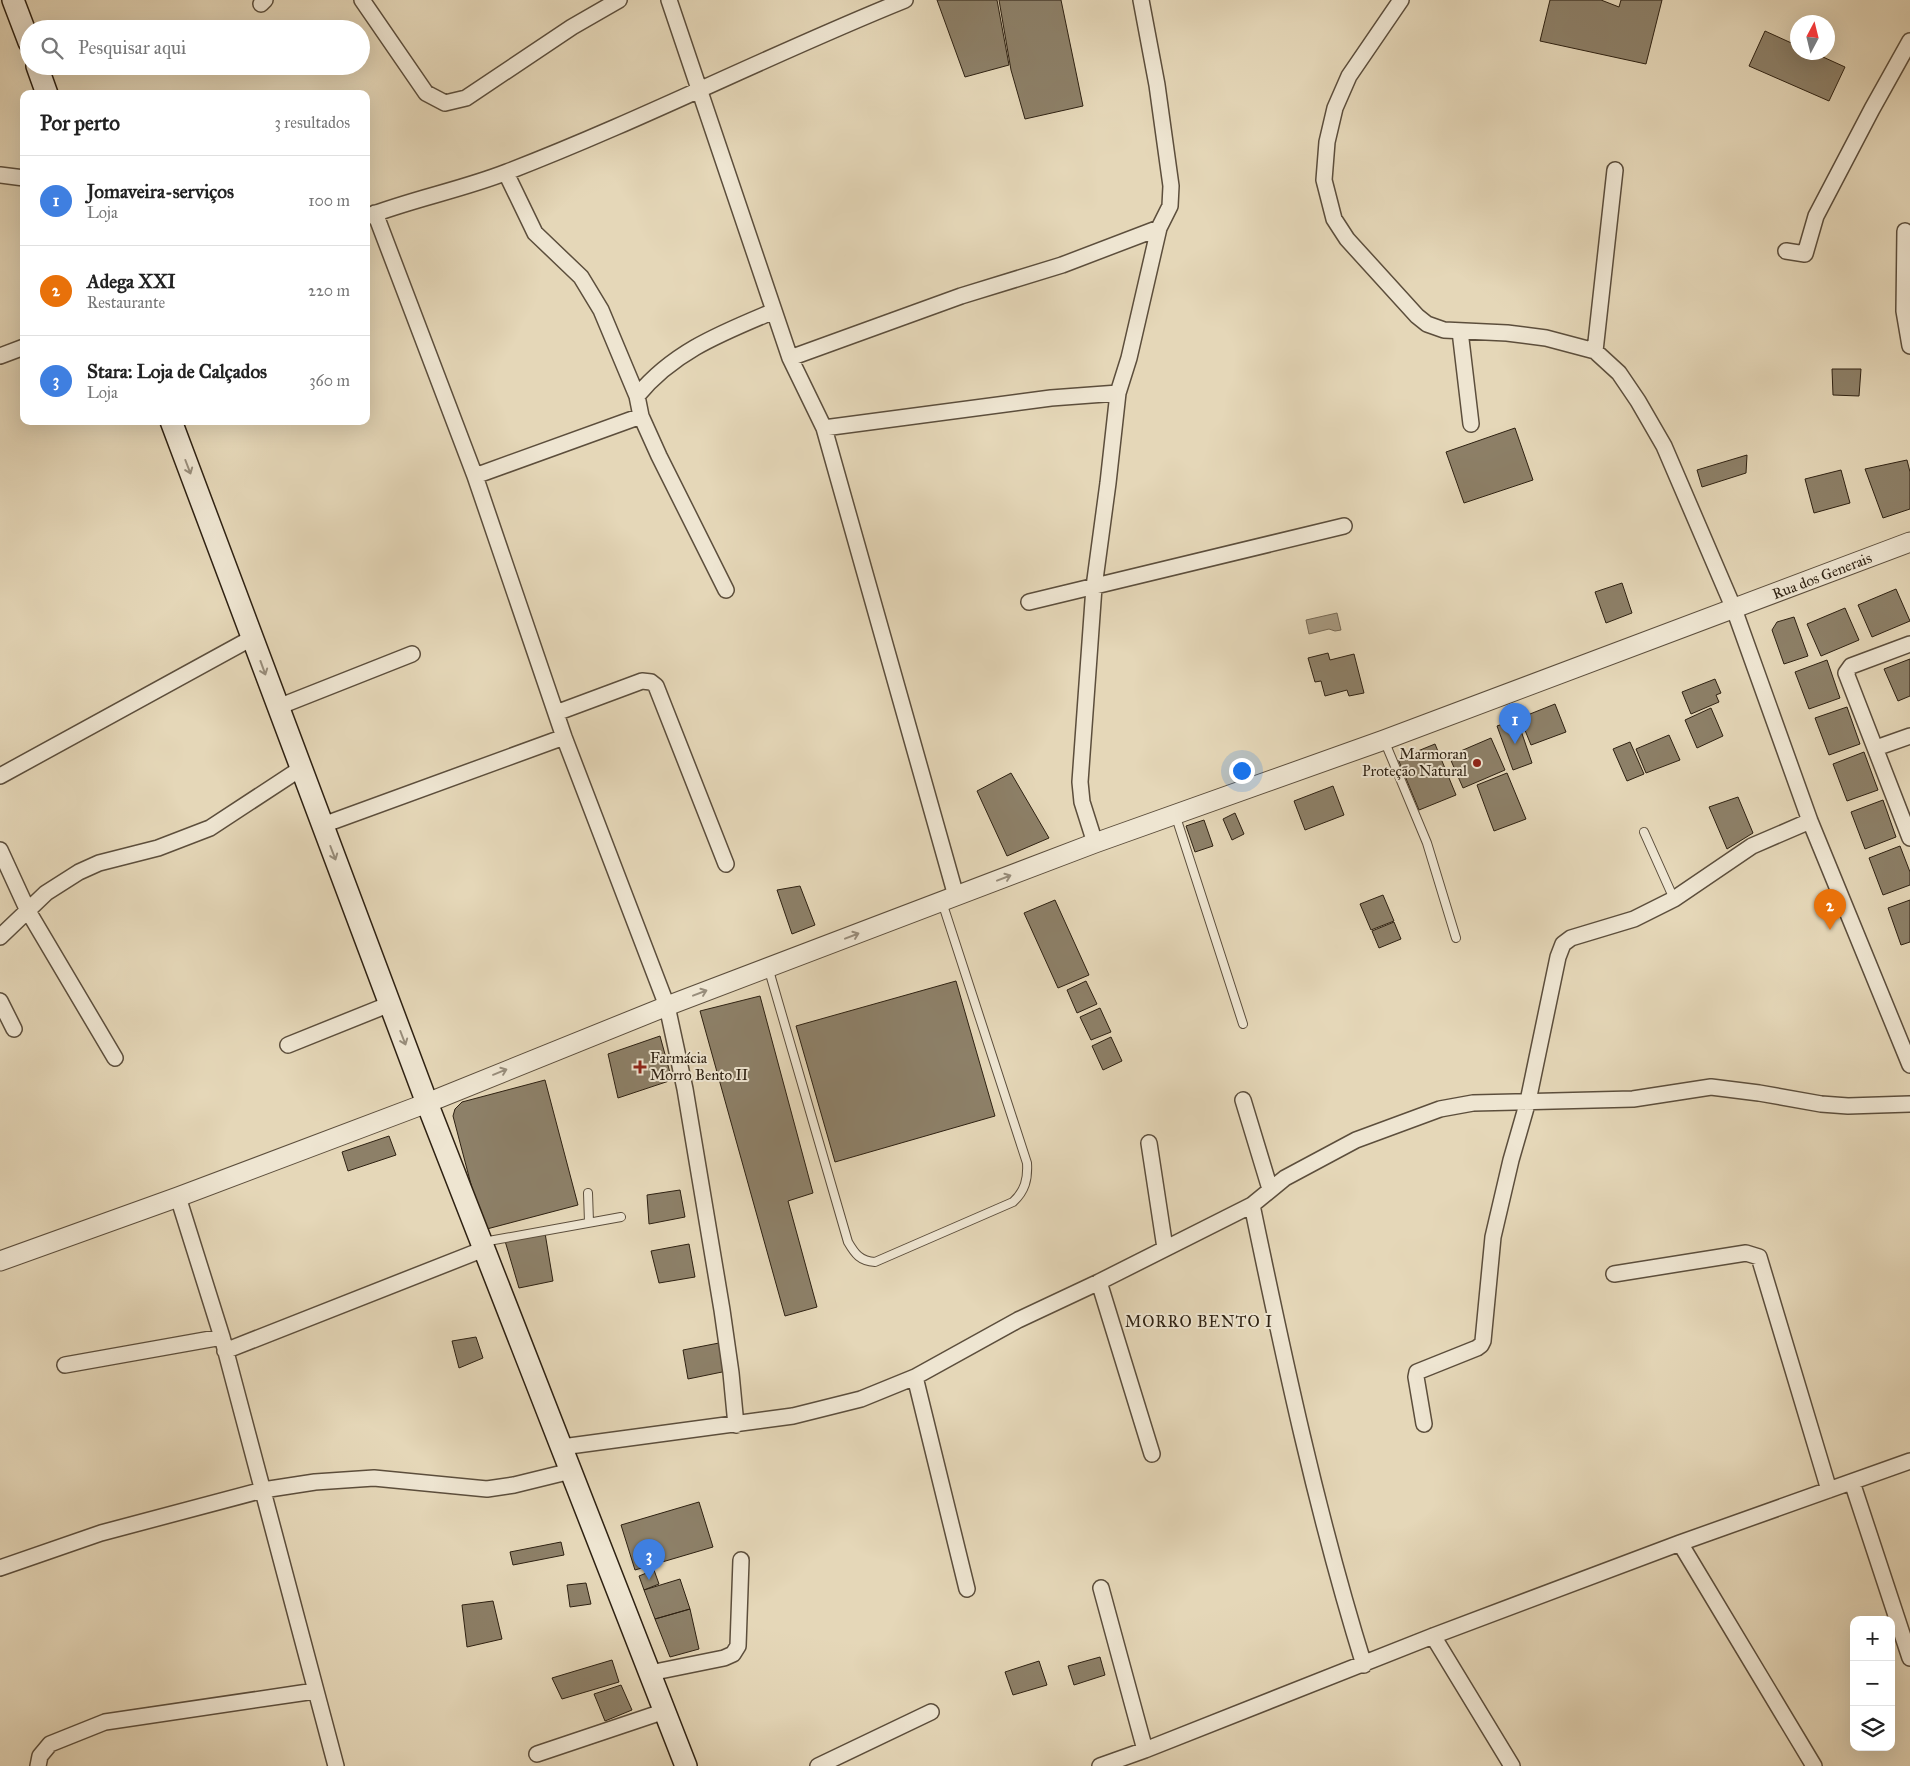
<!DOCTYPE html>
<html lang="pt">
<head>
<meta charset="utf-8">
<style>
	:root { --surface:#fff; --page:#f2f2f2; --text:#222; --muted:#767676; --line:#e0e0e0; --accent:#8f2418 }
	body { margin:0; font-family:"IM FELL Great Primer",serif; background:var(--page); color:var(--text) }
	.controls { position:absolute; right:15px; bottom:15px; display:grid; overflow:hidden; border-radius:10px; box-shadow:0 5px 20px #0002 }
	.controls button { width:45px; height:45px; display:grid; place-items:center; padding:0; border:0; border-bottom:1px solid var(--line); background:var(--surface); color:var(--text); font:25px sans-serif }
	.compass { position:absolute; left:1790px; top:15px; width:45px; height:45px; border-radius:50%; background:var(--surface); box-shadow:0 5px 20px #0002; rotate:7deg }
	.you { position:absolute; left:1241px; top:770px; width:18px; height:18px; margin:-12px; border:4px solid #fff; border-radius:50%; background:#1a73e8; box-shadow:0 0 0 8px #1a73e833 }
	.badge { display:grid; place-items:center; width:32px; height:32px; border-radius:50%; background:var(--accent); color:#fff; font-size:16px; font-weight:700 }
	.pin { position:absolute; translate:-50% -41px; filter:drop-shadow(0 1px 2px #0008) }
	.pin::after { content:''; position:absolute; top:26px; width:18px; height:15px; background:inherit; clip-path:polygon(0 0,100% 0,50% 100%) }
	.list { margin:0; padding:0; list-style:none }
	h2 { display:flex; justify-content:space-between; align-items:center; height:65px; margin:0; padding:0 20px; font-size:21px }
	h2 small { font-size:16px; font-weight:400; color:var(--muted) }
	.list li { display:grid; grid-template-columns:32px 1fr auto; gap:15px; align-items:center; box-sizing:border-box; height:90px; padding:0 20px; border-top:1px solid var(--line) }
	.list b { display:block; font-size:19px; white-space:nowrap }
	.list p { margin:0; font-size:16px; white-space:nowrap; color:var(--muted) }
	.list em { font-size:16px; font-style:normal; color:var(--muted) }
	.icon { flex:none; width:28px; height:28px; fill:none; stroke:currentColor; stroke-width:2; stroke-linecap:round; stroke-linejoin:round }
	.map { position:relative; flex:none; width:1910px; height:1766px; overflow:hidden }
	.search { position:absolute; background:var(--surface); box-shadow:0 5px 20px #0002; left:20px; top:20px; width:350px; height:55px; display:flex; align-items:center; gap:12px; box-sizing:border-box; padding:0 18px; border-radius:28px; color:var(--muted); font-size:19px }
	.panel { position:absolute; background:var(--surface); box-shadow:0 5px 20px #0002; left:20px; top:90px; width:350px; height:335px; border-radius:10px }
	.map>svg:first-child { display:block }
	.water { fill:#a79980; stroke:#776954 }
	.building { fill:#8d8068; stroke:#2e2112 }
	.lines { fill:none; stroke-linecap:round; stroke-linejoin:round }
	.service-casing { stroke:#5c4e3c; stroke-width:10 }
	.minor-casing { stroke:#5c4e3c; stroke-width:18 }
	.tertiary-casing { stroke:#5c4e3c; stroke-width:21 }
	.secondary-casing { stroke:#2e2112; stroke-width:24 }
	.service { stroke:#eee5d1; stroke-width:8 }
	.minor { stroke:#eee5d1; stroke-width:15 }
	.tertiary { stroke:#eee5d1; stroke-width:19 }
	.secondary { stroke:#eee5d1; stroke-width:21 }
	.oneway { stroke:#988d7b }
	.poi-dot { fill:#8f2418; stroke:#eee5d1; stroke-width:2 }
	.labels { text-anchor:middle; stroke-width:4; stroke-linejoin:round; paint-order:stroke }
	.street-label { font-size:15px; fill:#2e2112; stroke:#eee5d1 }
	.poi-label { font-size:15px; fill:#2e2112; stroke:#eee5d1; text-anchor:end }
	.neighbourhood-label { font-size:16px; letter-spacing:1px; fill:#2e2112; stroke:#eee5d1 }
</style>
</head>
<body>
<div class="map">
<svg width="1910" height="1766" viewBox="0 0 1910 1766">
	<rect width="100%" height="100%" fill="#e5d7b8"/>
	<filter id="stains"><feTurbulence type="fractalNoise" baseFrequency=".004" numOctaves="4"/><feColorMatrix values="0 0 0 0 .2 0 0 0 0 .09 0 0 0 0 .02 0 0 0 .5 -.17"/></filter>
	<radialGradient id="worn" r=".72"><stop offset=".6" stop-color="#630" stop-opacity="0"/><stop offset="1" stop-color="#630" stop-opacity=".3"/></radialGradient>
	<path class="water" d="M 1337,613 L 1341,630 L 1335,631 L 1329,629 L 1309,634 L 1306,620 Z"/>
	<path class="building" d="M 937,0 L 997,0 L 1009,65 L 965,77 Z
		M 999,0 L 1061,0 L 1083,106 L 1025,119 L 1011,70 Z
		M 1550,0 L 1601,0 L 1619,7 L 1621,0 L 1662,0 L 1646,64 L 1540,41 Z
		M 1765,31 L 1798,46 L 1798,52 L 1812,52 L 1845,67 L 1829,101 L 1749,66 Z
		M 1832,369 L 1861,369 L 1859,396 L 1833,395 Z
		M 1515,428 L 1533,480 L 1464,503 L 1446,452 Z
		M 1747,455 L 1746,473 L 1702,487 L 1697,470 Z
		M 1907,460 L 1910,472 L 1910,509 L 1883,518 L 1865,469 Z
		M 1841,470 L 1850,503 L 1814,513 L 1805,479 Z
		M 1622,583 L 1632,613 L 1606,623 L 1595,592 Z
		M 1896,589 L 1910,621 L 1872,637 L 1858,605 Z
		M 1845,608 L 1859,640 L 1821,656 L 1807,624 Z
		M 1794,617 L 1808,656 L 1784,664 L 1772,630 L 1777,622 Z
		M 1328,653 L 1330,660 L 1354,654 L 1364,693 L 1349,696 L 1347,690 L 1325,696 L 1321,681 L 1315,682 L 1308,658 Z
		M 1910,659 L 1910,696 L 1898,701 L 1884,669 Z
		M 1827,660 L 1840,698 L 1809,709 L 1795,672 Z
		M 1715,679 L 1721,693 L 1716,695 L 1719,702 L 1691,714 L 1682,692 Z
		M 1555,704 L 1566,732 L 1531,745 L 1520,718 Z
		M 1847,707 L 1860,744 L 1829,755 L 1815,718 Z
		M 1711,708 L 1723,736 L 1697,748 L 1685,720 Z
		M 1517,719 L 1532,763 L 1513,770 L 1497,726 Z
		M 1669,735 L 1680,760 L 1646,773 L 1636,749 Z
		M 1491,738 L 1505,770 L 1463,788 L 1449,756 Z
		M 1630,742 L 1644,774 L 1627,781 L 1613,749 Z
		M 1435,744 L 1456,795 L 1419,810 L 1398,759 Z
		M 1864,752 L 1878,790 L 1847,801 L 1833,764 Z
		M 1011,773 L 1049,838 L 1007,856 L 977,791 Z
		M 1507,773 L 1526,819 L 1494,831 L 1477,785 Z
		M 1333,786 L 1344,815 L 1305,830 L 1294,801 Z
		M 1738,797 L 1753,833 L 1727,849 L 1709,807 Z
		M 1883,800 L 1896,837 L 1865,849 L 1851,812 Z
		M 1235,813 L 1244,834 L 1232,840 L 1223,819 Z
		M 1204,820 L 1213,846 L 1195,852 L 1186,826 Z
		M 1900,846 L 1910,872 L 1910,885 L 1883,895 L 1869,858 Z
		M 800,886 L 815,925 L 792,934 L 777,890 Z
		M 1383,895 L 1394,921 L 1371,930 L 1360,904 Z
		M 1055,900 L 1089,975 L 1058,988 L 1024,913 Z
		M 1910,900 L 1910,942 L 1901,945 L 1888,908 Z
		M 1394,922 L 1401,939 L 1379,948 L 1372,931 Z
		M 956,981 L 995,1116 L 835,1162 L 796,1026 Z
		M 1086,981 L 1097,1004 L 1077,1013 L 1067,990 Z
		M 760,996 L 813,1193 L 788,1201 L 817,1307 L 785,1316 L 700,1011 Z
		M 1100,1008 L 1111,1032 L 1091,1040 L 1080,1017 Z
		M 660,1036 L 672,1080 L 618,1098 L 608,1054 Z
		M 1111,1037 L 1122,1061 L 1103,1070 L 1092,1046 Z
		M 545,1080 L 578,1205 L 483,1230 L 453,1116 L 455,1109 L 462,1102 Z
		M 389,1136 L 396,1155 L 348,1171 L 342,1152 Z
		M 680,1190 L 685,1217 L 649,1224 L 647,1195 Z
		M 545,1233 L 553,1281 L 519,1288 L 505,1241 Z
		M 689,1244 L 695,1277 L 659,1283 L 651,1251 Z
		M 476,1337 L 483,1358 L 459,1368 L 452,1341 Z
		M 719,1343 L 727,1371 L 688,1379 L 683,1350 Z
		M 699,1502 L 713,1547 L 635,1570 L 621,1525 Z
		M 561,1542 L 564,1555 L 513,1565 L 510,1552 Z
		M 654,1570 L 659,1584 L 644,1590 L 639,1576 Z
		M 680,1579 L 690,1609 L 655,1619 L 644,1590 Z
		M 586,1583 L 591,1604 L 570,1607 L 567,1585 Z
		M 493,1601 L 502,1639 L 467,1647 L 462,1605 Z
		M 690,1609 L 699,1649 L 670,1657 L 655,1619 Z
		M 1100,1657 L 1105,1675 L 1074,1685 L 1068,1666 Z
		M 612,1660 L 619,1682 L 562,1699 L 552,1678 Z
		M 1039,1661 L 1047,1685 L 1013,1695 L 1005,1672 Z
		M 621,1685 L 632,1710 L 605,1721 L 594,1694 Z"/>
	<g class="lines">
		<defs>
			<path id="service" d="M 1384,740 L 1427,843 L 1456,938
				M 1175,814 L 1243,1024
				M 1644,832 L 1674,899
				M 768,967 L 848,1242 C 855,1254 860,1261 875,1262 L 1013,1202 C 1025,1191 1028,1179 1027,1163 L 942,902
				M 588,1193 L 589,1222
				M 483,1242 L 621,1217"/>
			<path id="minor" d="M 362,0 L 426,93 L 445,103 L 466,98 L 572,27 L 619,0
				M 669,0 L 790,358 L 824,428 L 956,896
				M 1401,0 L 1349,76 L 1335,108 L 1327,142 L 1324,180 L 1334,219 L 1347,239 L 1417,316 L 1427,324 L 1444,330 L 1507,333 L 1546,338 L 1595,351 L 1619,373 L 1638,401 L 1664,446 L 1734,609 L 1810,821 L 1910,1065
				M 261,4 L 265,0
				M 506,173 L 535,233 L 581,277 L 601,310 L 637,396 L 641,416 L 659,456 L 726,590
				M 0,175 L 24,178
				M 375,213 L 475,476 L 564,737 L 667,1006 L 685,1089 L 722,1310 L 731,1373 L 736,1425
				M 366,217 C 412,199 461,190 507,172 C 642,120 771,54 905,0
				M 1905,231 L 1904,311 L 1910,346
				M 1786,251 L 1805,254 L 1816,216 L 1872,109 L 1910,41
				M 1460,331 L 1471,424
				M 1595,351 L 1615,170
				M 0,356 L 24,347
				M 790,358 L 961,296 L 1062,265 L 1159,228
				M 637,396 C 674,351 722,333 774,311
				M 824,428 L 1051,398 L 1118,393
				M 475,476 L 641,416
				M 1029,602 L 1344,526
				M 1910,644 L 1851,666 L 1846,673 L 1910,838
				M 278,707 L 412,654
				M 556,713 L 642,681 L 651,682 L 656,686 L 726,864
				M 1876,748 L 1910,736
				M 0,776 L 252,638
				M 323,825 L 564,737
				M 1095,843 L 1082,802 L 1080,782 L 1094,587 L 1108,483 L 1118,393 L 1129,358 L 1159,228 L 1170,206 L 1171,186 L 1157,85 L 1141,0
				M 0,850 L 28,911 L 115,1058
				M 0,937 L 46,893 L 79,872 L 99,863 L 158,848 L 210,828 L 300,769
				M 0,1001 L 14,1029
				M 288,1045 L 390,1004
				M 1243,1100 L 1270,1189
				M 1149,1143 L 1165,1248
				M 178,1197 L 222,1337 L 336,1766
				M 1252,1205 C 1284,1359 1317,1514 1364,1665
				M 1614,1274 L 1746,1253 L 1759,1257 L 1829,1490
				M 1099,1282 L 1152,1454
				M 225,1351 L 484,1249
				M 65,1365 L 222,1337
				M 915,1377 L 967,1589
				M 1424,1424 L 1416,1377 L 1417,1372 L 1477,1348 L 1481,1345 L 1483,1341 L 1493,1237 L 1511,1160 L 1528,1101 L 1558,957 L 1563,944 L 1571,938 L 1634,919 L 1674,899 L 1752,846 L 1810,821
				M 562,1447 L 793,1416 L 861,1399 L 915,1377 L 1018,1320 L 1099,1282 L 1252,1205 L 1285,1178 L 1356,1140 L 1440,1109 L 1473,1103 L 1633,1099 L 1711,1087 L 1759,1093 L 1821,1104 L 1848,1106 L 1910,1104
				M 1852,1482 L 1910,1658
				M 1680,1543 L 1814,1766
				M 0,1568 L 101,1533 L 263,1490 L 315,1482 L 374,1478 L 487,1489 L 514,1485 L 571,1471
				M 1101,1588 L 1145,1750
				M 1433,1636 L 1512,1766
				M 650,1673 L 724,1658 L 733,1654 L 738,1646 L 741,1560
				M 537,1754 L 665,1711
				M 38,1766 L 40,1756 L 50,1744 L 105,1722 L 315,1691
				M 818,1766 L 931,1712
				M 1100,1766 L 1145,1750 L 1433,1636 L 1680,1543 L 1910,1461"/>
			<path id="tertiary" d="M 0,1261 L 178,1197 L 427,1103 L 667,1006 L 1095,843 L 1384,740 L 1910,542"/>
			<path id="secondary" d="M 13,0 L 29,42
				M 37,66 L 47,94
				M 171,421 L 427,1103 L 686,1766"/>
		</defs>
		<use href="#service" class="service-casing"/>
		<use href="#minor" class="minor-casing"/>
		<use href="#tertiary" class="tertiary-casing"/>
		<use href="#secondary" class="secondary-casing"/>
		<use href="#service" class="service"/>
		<use href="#minor" class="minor"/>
		<use href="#tertiary" class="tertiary"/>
		<use href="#secondary" class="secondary"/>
	</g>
	<defs><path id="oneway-shaft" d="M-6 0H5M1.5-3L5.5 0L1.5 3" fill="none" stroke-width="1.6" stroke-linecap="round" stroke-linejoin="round" transform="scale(1.25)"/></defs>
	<g class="oneway">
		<use href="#oneway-shaft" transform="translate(188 467) rotate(69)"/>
		<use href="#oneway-shaft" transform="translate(263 668) rotate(70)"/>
		<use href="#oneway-shaft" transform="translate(333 853) rotate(69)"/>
		<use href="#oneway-shaft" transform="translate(1004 878) rotate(-21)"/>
		<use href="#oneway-shaft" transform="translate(852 936) rotate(-21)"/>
		<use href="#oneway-shaft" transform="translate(700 993) rotate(-21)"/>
		<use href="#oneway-shaft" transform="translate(403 1038) rotate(69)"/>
		<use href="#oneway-shaft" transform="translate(500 1072) rotate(-22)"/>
	</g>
	<g class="poi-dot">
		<circle cx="1477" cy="763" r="5"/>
		<path d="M637.5 1059.5h5v5h5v5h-5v5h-5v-5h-5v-5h5z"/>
	</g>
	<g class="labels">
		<g class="street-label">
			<text transform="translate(1822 576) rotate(-21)" y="5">Rua dos Generais</text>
		</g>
		<g class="poi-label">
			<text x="1467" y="759">Marmoran<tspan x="1467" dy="17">Proteção Natural</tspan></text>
			<text x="650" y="1063" text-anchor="start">Farmácia<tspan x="650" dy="17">Morro Bento II</tspan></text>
		</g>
		<g class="neighbourhood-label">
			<text x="1199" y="1327">MORRO BENTO I</text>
		</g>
	</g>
	<rect width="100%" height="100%" filter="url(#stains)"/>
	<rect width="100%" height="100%" fill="url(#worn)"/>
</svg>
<div class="controls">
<button>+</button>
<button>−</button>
<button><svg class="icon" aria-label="layers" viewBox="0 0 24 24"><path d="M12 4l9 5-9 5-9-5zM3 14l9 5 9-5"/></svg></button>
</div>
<svg class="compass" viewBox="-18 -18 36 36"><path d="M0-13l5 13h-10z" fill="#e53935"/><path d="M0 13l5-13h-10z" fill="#767676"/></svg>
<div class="you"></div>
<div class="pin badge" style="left:1515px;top:744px;background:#3f7fe0">1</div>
<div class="pin badge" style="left:1830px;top:930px;background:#e8710a">2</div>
<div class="pin badge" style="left:649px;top:1580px;background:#3f7fe0">3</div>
<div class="search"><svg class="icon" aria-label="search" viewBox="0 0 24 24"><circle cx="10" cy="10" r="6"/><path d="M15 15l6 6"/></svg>Pesquisar aqui</div>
<section class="panel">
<h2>Por perto<small>3 resultados</small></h2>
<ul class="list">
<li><span class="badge" style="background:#3f7fe0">1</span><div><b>Jomaveira-serviços</b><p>Loja</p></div><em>100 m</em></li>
<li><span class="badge" style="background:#e8710a">2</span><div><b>Adega XXI</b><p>Restaurante</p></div><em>220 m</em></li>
<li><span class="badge" style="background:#3f7fe0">3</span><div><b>Stara: Loja de Calçados</b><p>Loja</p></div><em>360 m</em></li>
</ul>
</section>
</div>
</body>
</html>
